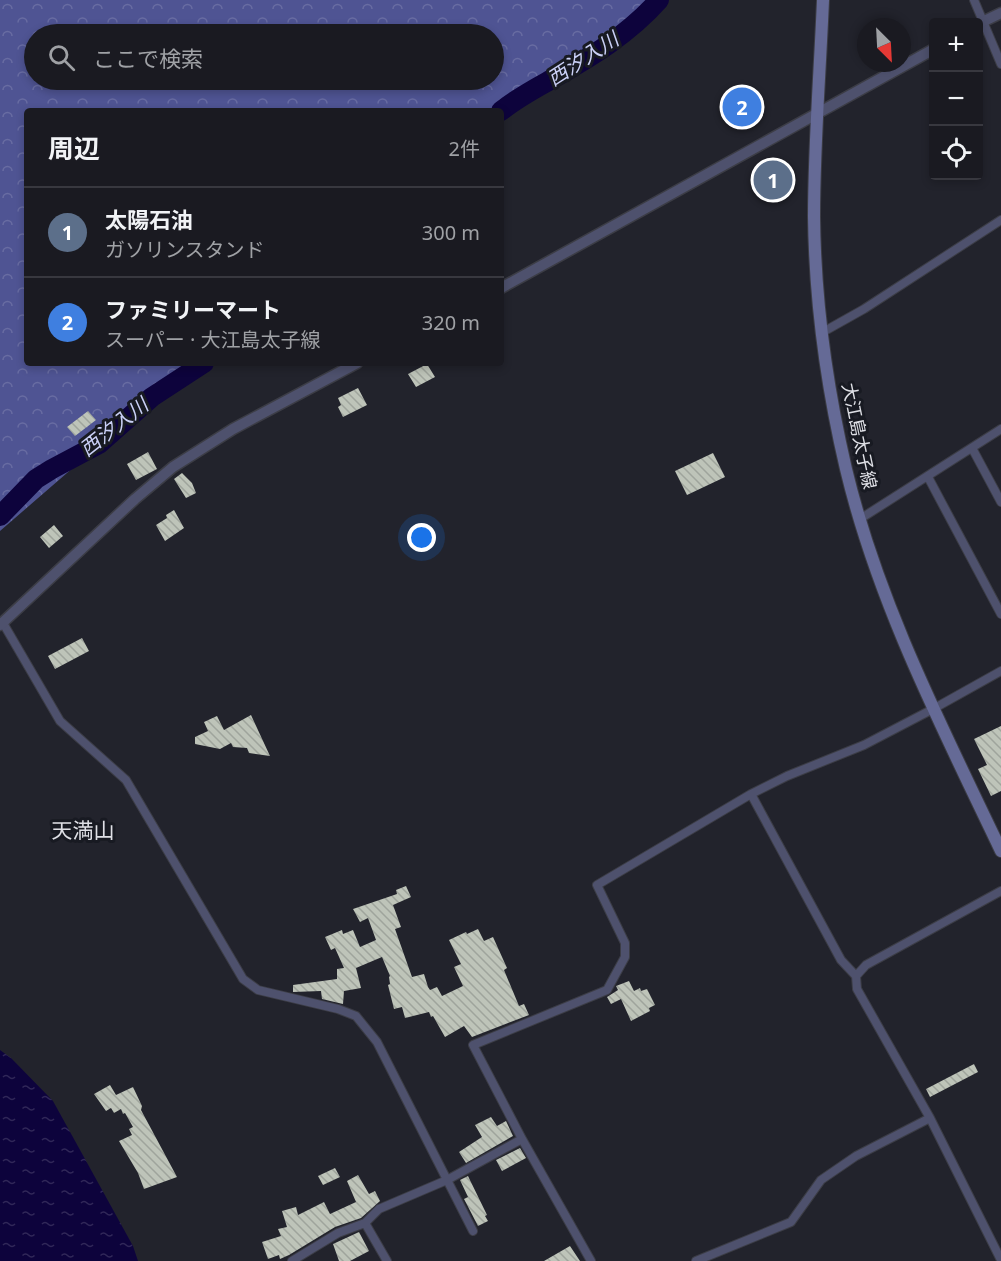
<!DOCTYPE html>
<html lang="ja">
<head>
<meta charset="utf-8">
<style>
	:root { --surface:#1a1a21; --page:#27272e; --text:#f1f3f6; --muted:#9fa1a5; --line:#38383f; --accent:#1a73e8 }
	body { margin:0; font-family:"Noto Sans","Noto Sans JP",sans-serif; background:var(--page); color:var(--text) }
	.controls { position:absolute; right:18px; top:18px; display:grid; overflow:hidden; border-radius:6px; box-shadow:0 3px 9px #0003 }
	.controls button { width:54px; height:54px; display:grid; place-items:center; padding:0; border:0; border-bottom:2px solid var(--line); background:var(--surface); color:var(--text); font:30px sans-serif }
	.compass { position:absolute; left:857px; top:18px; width:54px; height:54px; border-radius:50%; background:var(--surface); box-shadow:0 3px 9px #0003; rotate:156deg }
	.you { position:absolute; left:422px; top:538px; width:21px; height:21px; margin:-15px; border:4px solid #fff; border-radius:50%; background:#1a73e8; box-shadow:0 0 0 9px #1a73e833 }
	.badge { display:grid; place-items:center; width:39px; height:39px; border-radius:50%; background:var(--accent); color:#fff; font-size:20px; font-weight:700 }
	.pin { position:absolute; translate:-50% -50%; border:3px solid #fff; box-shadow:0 2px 6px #0006 }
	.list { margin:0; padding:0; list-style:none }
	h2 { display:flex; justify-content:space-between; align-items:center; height:78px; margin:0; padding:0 24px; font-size:26px }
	h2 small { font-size:20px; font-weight:400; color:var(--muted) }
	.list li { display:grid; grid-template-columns:39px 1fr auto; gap:18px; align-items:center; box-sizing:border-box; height:90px; padding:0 24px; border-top:2px solid var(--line) }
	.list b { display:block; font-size:22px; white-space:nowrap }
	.list p { margin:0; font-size:20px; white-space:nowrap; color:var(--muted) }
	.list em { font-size:20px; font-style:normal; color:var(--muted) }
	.icon { flex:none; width:33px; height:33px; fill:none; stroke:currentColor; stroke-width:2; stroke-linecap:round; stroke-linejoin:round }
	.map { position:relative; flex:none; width:1001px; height:1261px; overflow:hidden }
	.search { position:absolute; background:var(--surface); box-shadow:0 3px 9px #0003; left:24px; top:24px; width:480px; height:66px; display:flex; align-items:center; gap:15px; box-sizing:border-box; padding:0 21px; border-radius:33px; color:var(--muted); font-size:22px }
	.panel { position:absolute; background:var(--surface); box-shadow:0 3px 9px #0003; left:24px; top:108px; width:480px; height:258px; border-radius:6px }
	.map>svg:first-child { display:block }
	.forest { fill:url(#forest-crowns); fill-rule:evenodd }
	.water { fill:url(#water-ripples) }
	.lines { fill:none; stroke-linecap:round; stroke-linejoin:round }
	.river { stroke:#0d033c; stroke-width:20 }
	.building { fill:url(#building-back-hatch) }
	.minor-casing { stroke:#3c3d46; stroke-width:10 }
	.tertiary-casing { stroke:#3c3d46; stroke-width:13 }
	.secondary-casing { stroke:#3c3d46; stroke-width:14 }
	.minor { stroke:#4e516d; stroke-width:8 }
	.tertiary { stroke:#4e516d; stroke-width:10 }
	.secondary { stroke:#656a96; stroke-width:12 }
	.labels { text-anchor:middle; stroke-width:6; stroke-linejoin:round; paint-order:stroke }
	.street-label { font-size:18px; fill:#dedfe5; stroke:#181a22 }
	.water-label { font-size:20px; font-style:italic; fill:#cad0f6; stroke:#181a22 }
	.quarter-label { font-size:21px; fill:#dedfe5; stroke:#181a22 }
</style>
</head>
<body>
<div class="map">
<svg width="1001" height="1261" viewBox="0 0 1001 1261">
	<defs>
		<pattern id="forest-crowns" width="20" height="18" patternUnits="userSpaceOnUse" patternTransform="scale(1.5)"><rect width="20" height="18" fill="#4f5493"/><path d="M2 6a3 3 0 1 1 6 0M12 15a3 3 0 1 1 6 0" fill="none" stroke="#686ca2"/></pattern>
		<pattern id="water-ripples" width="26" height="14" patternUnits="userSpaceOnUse" patternTransform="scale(1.5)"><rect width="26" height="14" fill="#0d033c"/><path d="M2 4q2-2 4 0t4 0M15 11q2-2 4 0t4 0" fill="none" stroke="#302758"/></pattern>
		<pattern id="building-back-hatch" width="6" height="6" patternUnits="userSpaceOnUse" patternTransform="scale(1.5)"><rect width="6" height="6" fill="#bec4b9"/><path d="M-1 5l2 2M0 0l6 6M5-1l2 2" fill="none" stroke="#9fa49c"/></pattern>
	</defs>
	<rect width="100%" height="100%" fill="#22232c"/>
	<path class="forest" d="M 0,0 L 650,0 L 621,34 L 501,112 L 27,111 L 27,363 L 194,363 L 0,531 ZM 34,34 L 494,34 L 494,80 L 34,80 Z"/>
	<path class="water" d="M 0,1050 L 11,1058 L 53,1101 L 133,1246 L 138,1261 L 0,1261 Z"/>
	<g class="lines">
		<path class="river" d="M 501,111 C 517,98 534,89 552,79 C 591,57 629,34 659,0
			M 0,516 L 36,479 L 52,469 L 99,444 L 152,397 L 204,363"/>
	</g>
	<path class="building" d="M 753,93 L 760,106 L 731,121 L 724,109 Z
		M 427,364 L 435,377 L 416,387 L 408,374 Z
		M 358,388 L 367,405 L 343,417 L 338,407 L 341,405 L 338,398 Z
		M 88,411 L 96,420 L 75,436 L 67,427 Z
		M 148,452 L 157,469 L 136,480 L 127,464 Z
		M 713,453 L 725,477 L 687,495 L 675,471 Z
		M 182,473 L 192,483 L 196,493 L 186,498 L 174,479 Z
		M 174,510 L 184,528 L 165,541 L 156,525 L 167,518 L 166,515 Z
		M 54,525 L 63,536 L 49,548 L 40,537 Z
		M 82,638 L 89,651 L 55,669 L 48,656 Z
		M 251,715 L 270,756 L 249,753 L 247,748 L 233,747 L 231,743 L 220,749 L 195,744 L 195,737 L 208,731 L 204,722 L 217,716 L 224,730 Z
		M 1001,726 L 1001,791 L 991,796 L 978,769 L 987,765 L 974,739 Z
		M 406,886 L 411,897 L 393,905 L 401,927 L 395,929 L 412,977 L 424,974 L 428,987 L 430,990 L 437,987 L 442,996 L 463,986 L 454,967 L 461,964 L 449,940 L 466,932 L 467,934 L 478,929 L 484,941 L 493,937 L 507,968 L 504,970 L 519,1006 L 524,1004 L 529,1015 L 472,1037 L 464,1026 L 445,1037 L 433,1016 L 431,1017 L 429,1012 L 405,1018 L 402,1007 L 394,1009 L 388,985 L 390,984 L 389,977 L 390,976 L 382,957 L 356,968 L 361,988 L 344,991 L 343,1004 L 322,999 L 321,991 L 293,992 L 293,985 L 337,979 L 337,969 L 344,968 L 335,948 L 331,950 L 325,937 L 342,930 L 343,934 L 353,930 L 360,947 L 376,940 L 368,918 L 360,922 L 353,909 L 397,894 L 396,890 Z
		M 629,981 L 634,991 L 640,988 L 641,991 L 647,989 L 655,1005 L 649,1008 L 650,1011 L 631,1021 L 621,999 L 611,1004 L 607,997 L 618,990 L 616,986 Z
		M 974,1064 L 978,1072 L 930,1097 L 926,1089 Z
		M 110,1085 L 116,1095 L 133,1087 L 142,1106 L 141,1110 L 177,1177 L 144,1189 L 138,1173 L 119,1141 L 132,1135 L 129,1129 L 133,1127 L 125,1113 L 123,1114 L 121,1109 L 114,1113 L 111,1108 L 106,1111 L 94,1094 Z
		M 491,1117 L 497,1126 L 506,1121 L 513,1136 L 466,1163 L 459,1152 L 482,1137 L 475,1125 Z
		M 520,1148 L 526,1158 L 502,1171 L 496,1160 Z
		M 335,1168 L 340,1177 L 323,1185 L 318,1176 Z
		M 358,1175 L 369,1194 L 375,1191 L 380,1201 L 361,1218 L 335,1227 L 289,1255 L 280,1259 L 279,1255 L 268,1259 L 262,1242 L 281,1236 L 278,1229 L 287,1227 L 282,1211 L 296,1207 L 298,1215 L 324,1202 L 330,1214 L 356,1202 L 347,1181 Z
		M 468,1176 L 487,1215 L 485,1216 L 488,1221 L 478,1226 L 464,1199 L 468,1197 L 460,1180 Z
		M 359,1232 L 369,1251 L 350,1261 L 339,1261 L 333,1244 Z
		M 570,1246 L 580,1261 L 544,1261 Z"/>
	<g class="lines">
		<defs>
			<path id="minor" d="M 974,0 L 1001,64
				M 823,332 L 864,309 L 1001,220
				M 972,448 L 1001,502
				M 928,477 L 1001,614
				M 860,519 L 1001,429
				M 3,623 L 60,721 L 126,780 L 243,979 L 258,990 L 338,1009 L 356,1016 L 377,1042 L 473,1231
				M 751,794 L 841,960 L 856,976
				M 1001,891 L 866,965 L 856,976 L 857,989 L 930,1118 L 1001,1260
				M 365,1223 L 387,1261
				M 292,1261 L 338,1233 L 365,1223 L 379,1209 L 447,1180 L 522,1139
				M 591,1261 L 522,1139 L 473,1045 L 607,990 L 625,957 L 625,943 L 597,885 L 751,794 L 787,776 L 864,745 L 933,709 L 1001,671
				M 696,1261 L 791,1222 L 821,1180 L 856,1156 L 930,1118"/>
			<path id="tertiary" d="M 978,24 L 1001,13
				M 501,288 L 934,49
				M 0,625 L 135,499 L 173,467 L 233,429 L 357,363"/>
			<path id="secondary" d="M 823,0 C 820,72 814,145 814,217 C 815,300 827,388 846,469 C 878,603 942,727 1001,851"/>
		</defs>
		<use href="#minor" class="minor-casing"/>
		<use href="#tertiary" class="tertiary-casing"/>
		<use href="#secondary" class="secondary-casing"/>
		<use href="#minor" class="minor"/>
		<use href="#tertiary" class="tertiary"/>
		<use href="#secondary" class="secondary"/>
	</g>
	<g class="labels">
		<g class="street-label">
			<text transform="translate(859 436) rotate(78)" y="6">大江島太子線</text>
		</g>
		<g class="water-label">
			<text transform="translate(583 59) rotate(-33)" y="7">西汐入川</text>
			<text transform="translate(114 427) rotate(-38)" y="7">西汐入川</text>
		</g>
		<g class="quarter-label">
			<text x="83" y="838">天満山</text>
		</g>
	</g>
</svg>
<div class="controls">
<button>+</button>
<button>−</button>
<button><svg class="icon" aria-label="locate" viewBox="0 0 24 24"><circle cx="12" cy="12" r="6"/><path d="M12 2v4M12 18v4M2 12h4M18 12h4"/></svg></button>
</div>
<svg class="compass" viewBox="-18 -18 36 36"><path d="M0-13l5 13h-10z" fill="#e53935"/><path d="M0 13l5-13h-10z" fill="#9fa1a5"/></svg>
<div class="you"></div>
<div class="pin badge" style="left:773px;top:180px;background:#5c6f8a">1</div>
<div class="pin badge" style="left:742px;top:107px;background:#3f7fe0">2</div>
<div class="search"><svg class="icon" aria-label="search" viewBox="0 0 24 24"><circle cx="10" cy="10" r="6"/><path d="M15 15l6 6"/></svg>ここで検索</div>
<section class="panel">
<h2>周辺<small>2件</small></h2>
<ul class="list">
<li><span class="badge" style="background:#5c6f8a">1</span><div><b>太陽石油</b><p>ガソリンスタンド</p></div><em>300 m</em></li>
<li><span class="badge" style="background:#3f7fe0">2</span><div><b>ファミリーマート</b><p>スーパー · 大江島太子線</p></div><em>320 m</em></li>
</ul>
</section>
</div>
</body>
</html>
